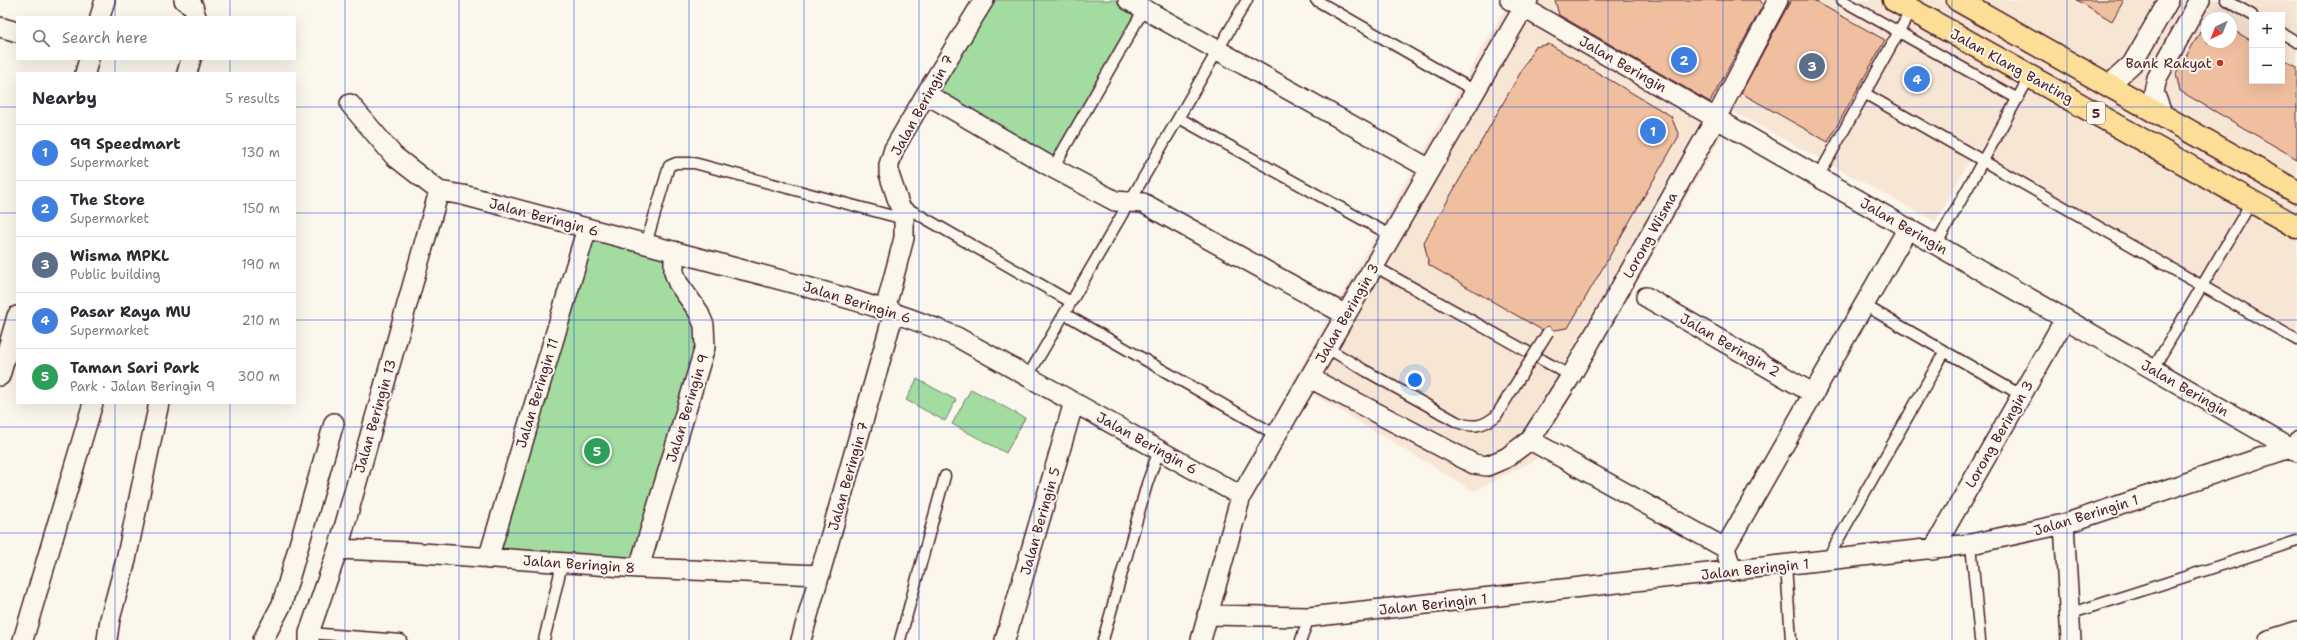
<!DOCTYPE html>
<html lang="en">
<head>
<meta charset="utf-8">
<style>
	:root { --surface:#fff; --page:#f7f7f7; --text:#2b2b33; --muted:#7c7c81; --line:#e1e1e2; --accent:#0f766e }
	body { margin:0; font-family:"Shantell Sans",sans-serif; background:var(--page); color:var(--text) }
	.controls { position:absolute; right:12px; top:12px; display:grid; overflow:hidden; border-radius:0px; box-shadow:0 4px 16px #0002 }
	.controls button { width:36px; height:36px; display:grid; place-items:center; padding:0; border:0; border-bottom:1px solid var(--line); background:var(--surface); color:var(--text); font:20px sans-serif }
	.compass { position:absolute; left:2201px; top:12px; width:36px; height:36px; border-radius:50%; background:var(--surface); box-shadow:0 4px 16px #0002; rotate:223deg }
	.you { position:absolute; left:1415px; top:380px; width:14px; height:14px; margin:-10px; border:3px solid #fff; border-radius:50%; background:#1a73e8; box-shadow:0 0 0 6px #1a73e833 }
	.badge { display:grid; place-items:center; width:26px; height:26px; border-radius:50%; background:var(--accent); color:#fff; font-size:13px; font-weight:700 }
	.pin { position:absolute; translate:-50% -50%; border:2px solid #fff; box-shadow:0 1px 4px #0006 }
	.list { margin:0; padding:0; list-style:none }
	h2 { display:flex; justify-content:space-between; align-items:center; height:52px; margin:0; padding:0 16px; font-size:17px }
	h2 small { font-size:13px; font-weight:400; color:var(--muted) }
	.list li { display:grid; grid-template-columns:26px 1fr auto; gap:12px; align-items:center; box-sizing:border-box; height:56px; padding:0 16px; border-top:1px solid var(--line) }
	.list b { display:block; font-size:15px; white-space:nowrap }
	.list p { margin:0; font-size:13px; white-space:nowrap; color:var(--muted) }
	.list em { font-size:13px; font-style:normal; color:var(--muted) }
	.icon { flex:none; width:22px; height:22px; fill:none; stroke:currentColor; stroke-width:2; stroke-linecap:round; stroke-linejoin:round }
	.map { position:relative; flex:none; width:2297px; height:640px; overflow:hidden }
	.search { position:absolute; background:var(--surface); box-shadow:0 4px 16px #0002; left:16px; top:16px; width:280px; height:44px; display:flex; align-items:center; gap:10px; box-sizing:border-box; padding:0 14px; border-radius:0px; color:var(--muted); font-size:15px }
	.panel { position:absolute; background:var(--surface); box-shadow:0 4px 16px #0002; left:16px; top:72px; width:280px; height:332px; border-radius:0px }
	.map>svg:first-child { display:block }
	.built { fill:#f8e6d5; fill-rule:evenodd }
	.green { fill:#a2dca1; stroke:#767e66 }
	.building { fill:#f0bfa0; stroke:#4a1f2b }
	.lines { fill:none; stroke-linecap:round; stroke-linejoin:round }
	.lane-casing { stroke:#4a1f2b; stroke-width:13 }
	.street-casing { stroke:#4a1f2b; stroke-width:22 }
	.highway-casing { stroke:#4a1f2b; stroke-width:25 }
	.lane { stroke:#fbf7ec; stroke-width:10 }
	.street { stroke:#fbf7ec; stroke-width:19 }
	.highway { stroke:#fcde96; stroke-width:22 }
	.lane-bridge-casing { stroke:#4a1f2b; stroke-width:13; stroke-linecap:butt }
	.lane-bridge { stroke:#fbf7ec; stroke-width:10 }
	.grid { fill:none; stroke:#1d4ed8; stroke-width:1; stroke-opacity:0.55 }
	.poi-dot { fill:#c8321e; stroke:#fbf7ec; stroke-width:1.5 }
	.labels { text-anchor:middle; stroke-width:4; stroke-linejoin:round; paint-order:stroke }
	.shield { fill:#fbf7ec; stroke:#7f6065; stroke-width:1 }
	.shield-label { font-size:13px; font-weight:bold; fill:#4a1f2b }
	.poi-label { font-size:14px; fill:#4a1f2b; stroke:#fbf7ec; text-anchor:end }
	.street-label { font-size:14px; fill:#4a1f2b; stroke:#fbf7ec }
</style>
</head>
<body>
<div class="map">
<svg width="2297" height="640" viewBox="0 0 2297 640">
	<rect width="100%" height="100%" fill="#fbf7ec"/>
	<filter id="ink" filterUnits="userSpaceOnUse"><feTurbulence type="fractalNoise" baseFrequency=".025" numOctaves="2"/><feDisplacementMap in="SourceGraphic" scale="8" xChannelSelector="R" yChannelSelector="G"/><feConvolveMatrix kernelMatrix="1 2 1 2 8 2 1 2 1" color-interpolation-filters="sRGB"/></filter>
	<g filter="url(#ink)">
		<path class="built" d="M 1510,0 L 2297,0 L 2297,342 L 1972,156 L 1936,222 L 1735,113 L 1534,461 L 1474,491 L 1292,382 ZM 2252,15 L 2282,15 L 2282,81 L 2252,81 ZM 2207,18 L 2231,18 L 2231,42 L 2207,42 Z"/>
		<path class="green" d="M 984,0 L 1128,0 L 1144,9 L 1053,168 L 926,94 Z
			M 585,232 L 673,255 L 702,325 L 639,565 L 492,557 Z
			M 917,379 L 956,400 L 945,421 L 906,400 Z
			M 971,389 L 1025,418 L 1006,453 L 952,424 Z"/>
		<path class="building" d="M 1555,0 L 1760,0 L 1763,5 L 1710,102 L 1559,15 Z
			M 1791,0 L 1813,0 L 1885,40 L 1828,142 L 1741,93 Z
			M 2077,0 L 2124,0 L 2112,21 Z
			M 2207,20 L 2207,42 L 2231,42 L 2231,29 L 2252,41 L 2252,81 L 2282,81 L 2282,59 L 2297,67 L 2297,159 L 2180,91 L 2176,74 Z
			M 1549,44 L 1671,116 L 1679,136 L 1568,328 L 1554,330 L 1548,326 L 1542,330 L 1429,265 L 1424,242 L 1535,47 Z"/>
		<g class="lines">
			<defs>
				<path id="lane" d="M 1316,0 L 1475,91
					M 1842,0 L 2018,99
					M 2226,0 L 2252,15
					M 2282,33 L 2297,42
					M 1864,93 L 2297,340
					M 1179,118 L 1392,236
					M 1053,168 L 1144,9
					M 1818,177 L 1911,10
					M 900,204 L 1071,302
					M 646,244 L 669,166 L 676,163 L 694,163 L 904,219
					M 1936,245 L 2030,76
					M 1374,266 L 1571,376
					M 1864,305 L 2021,395
					M 1065,314 L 1276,435
					M 1327,348 L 1366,371
					M 2153,369 L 2252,201
					M 1028,376 L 1247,0
					M 2290,448 L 2297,436
					M 1971,544 L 1980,640
					M 1826,561 L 1945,351
					M 1786,565 L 1791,640
					M 2069,614 L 2297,541
					M 309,633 L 401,640
					M 544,640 L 562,564
					M 900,640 L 945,476
					M 1103,640 L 1147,484 L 1159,450
					M 1301,640 L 1309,617"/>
				<path id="street" d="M 184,0 L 193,6 L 196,17
					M 1128,0 L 1430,169
					M 1510,0 L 2297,452
					M 100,17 L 105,0
					M 0,27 L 17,32
					M 85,73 L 89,59
					M 187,73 L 191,59
					M 2109,85 L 2132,64 L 2169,0
					M 926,94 L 1053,168 L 1115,201 L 1143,203 L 1346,315
					M 350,104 L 394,156 L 439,191 L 463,195 C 552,219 642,243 732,267 C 808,287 885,306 957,337 L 1241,496
					M 2163,116 L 2154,92 L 2157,78 L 2200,0
					M 1646,297 L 1814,394
					M 885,310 L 904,238 L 904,219 L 889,174 L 889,165 L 894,149 L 926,94 L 984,0
					M 0,376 L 17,316
					M 1310,378 L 1474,464 L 1487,466 L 1506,458 L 1530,440 L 1571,376 L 1716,118 L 1778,0
					M 1530,440 L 1725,548
					M 2064,524 L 2071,640
					M 338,549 L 408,552 L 639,568 L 820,575
					M 1933,550 L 2065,319
					M 488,559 L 587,228
					M 639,568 L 705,347 L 704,325 L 698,311 L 678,283 L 674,272 L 674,251
					M 1732,571 L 1725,548 L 1908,228
					M 1207,615 L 1309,617 L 1971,544 L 2064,524 L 2290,448
					M 23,640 L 93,403
					M 107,640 L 110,619 L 126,560 L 159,403
					M 263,640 L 282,604 L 334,423
					M 309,640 L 309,633 L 338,549 L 439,191
					M 801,640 L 894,312
					M 1005,640 L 1074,402
					M 1201,640 L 1241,496 L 1528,0
					M 2269,640 L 2297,631"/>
				<path id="highway" d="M 1894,0 L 2297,227
					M 1958,0 L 2297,192"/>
			</defs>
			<use href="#lane" class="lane-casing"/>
			<use href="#street" class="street-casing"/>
			<use href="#highway" class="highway-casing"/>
			<use href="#lane" class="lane"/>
			<use href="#street" class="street"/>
			<use href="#highway" class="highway"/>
			<defs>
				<path id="lane-bridge" d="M 1366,371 L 1457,422 C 1473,428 1482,427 1496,416 L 1548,332"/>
			</defs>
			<use href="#lane-bridge" class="lane-bridge-casing"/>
			<use href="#lane-bridge" class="lane-bridge"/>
		</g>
	</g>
	<path class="grid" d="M 115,0 L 115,17M 230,0 L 230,17M 345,0 L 345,640M 459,0 L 459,640M 574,0 L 574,640M 689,0 L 689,640M 804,0 L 804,640M 919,0 L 919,640M 1034,0 L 1034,640M 1148,0 L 1148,640M 1263,0 L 1263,640M 1378,0 L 1378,640M 1493,0 L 1493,640M 1608,0 L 1608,640M 1723,0 L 1723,640M 1838,0 L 1838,640M 1952,0 L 1952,640M 2067,0 L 2067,640M 2182,0 L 2182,640M 115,59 L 115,73M 230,59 L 230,73M 0,107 L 17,107M 295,107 L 2297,107M 0,213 L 17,213M 295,213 L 2297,213M 0,320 L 17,320M 295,320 L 2297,320M 115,403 L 115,640M 230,403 L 230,640M 0,427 L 2297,427M 0,533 L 2297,533"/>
	<circle class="poi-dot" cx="2220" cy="63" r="4"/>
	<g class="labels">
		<rect class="shield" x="2087" y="102" width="18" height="22" rx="3"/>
		<g class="shield-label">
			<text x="2096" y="118">5</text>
		</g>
		<g class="poi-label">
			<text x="2212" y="68">Bank Rakyat</text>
		</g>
		<g class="street-label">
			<text transform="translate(1623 64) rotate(30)" y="5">Jalan Beringin</text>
			<text transform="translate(2012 66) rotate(29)" y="5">Jalan Klang Banting</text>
			<text transform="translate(922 105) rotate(-61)" y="5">Jalan Beringin 7</text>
			<text transform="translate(544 217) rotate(15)" y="5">Jalan Beringin 6</text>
			<text transform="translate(1904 226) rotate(30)" y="5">Jalan Beringin</text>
			<text transform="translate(1650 235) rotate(-61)" y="5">Lorong Wisma</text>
			<text transform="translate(857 302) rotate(17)" y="5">Jalan Beringin 6</text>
			<text transform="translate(1347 313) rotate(-60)" y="5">Jalan Beringin 3</text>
			<text transform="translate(1730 345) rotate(30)" y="5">Jalan Beringin 2</text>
			<text transform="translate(2185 388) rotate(30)" y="5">Jalan Beringin</text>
			<text transform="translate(537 393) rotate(-73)" y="5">Jalan Beringin 11</text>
			<text transform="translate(687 408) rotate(-73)" y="5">Jalan Beringin 9</text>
			<text transform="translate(375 416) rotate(-74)" y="5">Jalan Beringin 13</text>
			<text transform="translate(1999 434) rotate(-60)" y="5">Lorong Beringin 3</text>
			<text transform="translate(1147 443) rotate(29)" y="5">Jalan Beringin 6</text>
			<text transform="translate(848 476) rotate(-74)" y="5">Jalan Beringin 7</text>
			<text transform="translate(2086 515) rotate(-17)" y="5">Jalan Beringin 1</text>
			<text transform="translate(1040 521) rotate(-74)" y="5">Jalan Beringin 5</text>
			<text transform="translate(579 564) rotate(4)" y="5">Jalan Beringin 8</text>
			<text transform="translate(1755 569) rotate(-6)" y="5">Jalan Beringin 1</text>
			<text transform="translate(1433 604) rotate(-6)" y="5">Jalan Beringin 1</text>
		</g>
	</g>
</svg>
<div class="controls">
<button>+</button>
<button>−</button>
</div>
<svg class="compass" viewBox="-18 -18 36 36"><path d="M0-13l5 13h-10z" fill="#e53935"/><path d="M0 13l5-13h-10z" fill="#7c7c81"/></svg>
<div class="you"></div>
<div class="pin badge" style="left:1653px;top:131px;background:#3f7fe0">1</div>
<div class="pin badge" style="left:1684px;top:60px;background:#3f7fe0">2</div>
<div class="pin badge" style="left:1812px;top:66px;background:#5c6f8a">3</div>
<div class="pin badge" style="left:1917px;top:79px;background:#3f7fe0">4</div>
<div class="pin badge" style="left:597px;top:451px;background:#2e9e5b">5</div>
<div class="search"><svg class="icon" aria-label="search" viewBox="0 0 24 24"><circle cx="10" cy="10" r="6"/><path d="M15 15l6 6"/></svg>Search here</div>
<section class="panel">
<h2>Nearby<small>5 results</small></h2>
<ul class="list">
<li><span class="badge" style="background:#3f7fe0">1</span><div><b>99 Speedmart</b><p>Supermarket</p></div><em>130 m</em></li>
<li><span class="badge" style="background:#3f7fe0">2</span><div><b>The Store</b><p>Supermarket</p></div><em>150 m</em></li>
<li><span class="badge" style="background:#5c6f8a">3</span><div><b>Wisma MPKL</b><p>Public building</p></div><em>190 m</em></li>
<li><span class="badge" style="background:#3f7fe0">4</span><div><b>Pasar Raya MU</b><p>Supermarket</p></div><em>210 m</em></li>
<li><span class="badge" style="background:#2e9e5b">5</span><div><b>Taman Sari Park</b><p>Park · Jalan Beringin 9</p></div><em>300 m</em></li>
</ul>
</section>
</div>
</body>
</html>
